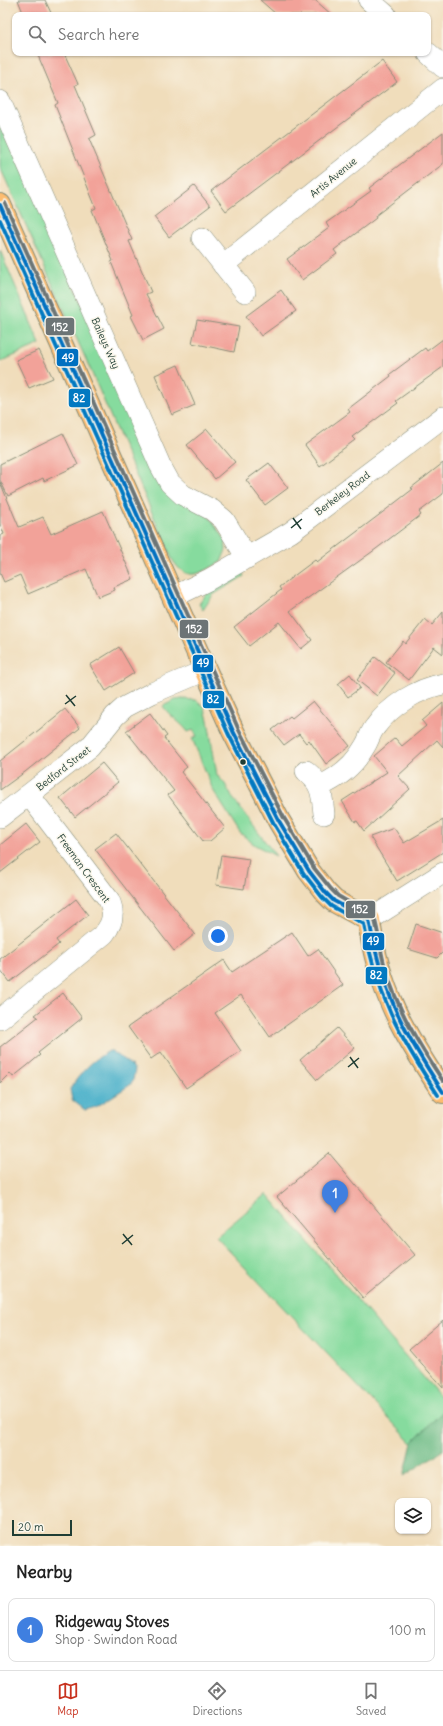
<!DOCTYPE html>
<html lang="en">
<head>
<meta charset="utf-8">
<style>
	:root { --surface:#fff; --page:#f6f6f6; --text:#222; --muted:#767676; --line:#e0e0e0; --accent:#c8321e }
	body { margin:0; font-family:Delius,sans-serif; background:var(--page); color:var(--text) }
	.controls { position:absolute; right:12px; bottom:12px; display:grid; overflow:hidden; border-radius:8px; box-shadow:0 1px 3px #0004 }
	.controls button { width:36px; height:36px; display:grid; place-items:center; padding:0; border:0; border-bottom:1px solid var(--line); background:var(--surface); color:var(--text); font:20px sans-serif }
	.scale { position:absolute; left:12px; bottom:10px; width:60px; box-sizing:border-box; padding-left:4px; border:2px solid #1f3d34; border-top:0; font-size:11px; line-height:14px; white-space:nowrap; color:#1f3d34; -webkit-text-stroke:3px #fbf7ec; paint-order:stroke }
	.you { position:absolute; left:218px; top:936px; width:14px; height:14px; margin:-10px; border:3px solid #fff; border-radius:50%; background:#1a73e8; box-shadow:0 0 0 6px #1a73e833 }
	.badge { display:grid; place-items:center; width:26px; height:26px; border-radius:50%; background:var(--accent); color:#fff; font-size:13px; font-weight:700 }
	.pin { position:absolute; translate:-50% -33px; filter:drop-shadow(0 1px 2px #0008) }
	.pin::after { content:''; position:absolute; top:21px; width:14px; height:12px; background:inherit; clip-path:polygon(0 0,100% 0,50% 100%) }
	.list { margin:0; padding:0; list-style:none }
	h2 { display:flex; justify-content:space-between; align-items:center; height:52px; margin:0; padding:0 16px; font-size:17px }
	h2 small { font-size:13px; font-weight:400; color:var(--muted) }
	.list li { display:grid; grid-template-columns:26px 1fr auto; gap:12px; align-items:center; box-sizing:border-box; height:64px; margin:0 8px 8px; padding:0 8px; border:1px solid var(--line); border-radius:8px }
	.list b { display:block; font-size:15px; white-space:nowrap }
	.list p { margin:0; font-size:13px; white-space:nowrap; color:var(--muted) }
	.list em { font-size:13px; font-style:normal; color:var(--muted) }
	.icon { flex:none; width:22px; height:22px; fill:none; stroke:currentColor; stroke-width:2; stroke-linecap:round; stroke-linejoin:round }
	.map { position:relative; flex:none; width:443px; height:1546px; overflow:hidden }
	.search { position:absolute; background:var(--surface); box-shadow:0 1px 3px #0004; left:12px; right:12px; top:12px; height:44px; display:flex; align-items:center; gap:10px; box-sizing:border-box; padding:0 14px; border-radius:8px; color:var(--muted); font-size:15px }
	.sheet { height:124px; background:var(--surface) }
	nav { display:flex; justify-content:space-around; align-items:center; box-sizing:border-box; height:56px; border-top:1px solid var(--line); background:var(--surface); font-size:11px; color:var(--muted) }
	nav a { display:grid; justify-items:center; gap:2px }
	nav .on { color:var(--accent) }
	.map>svg:first-child { display:block }
	.green { fill:#86db9e; stroke:#528c69 }
	.forest { fill:#6cbb85; stroke:#467c5c }
	.water { fill:#4bb1ca; stroke:#35777f }
	.building { fill:#f2a299 }
	.lines { fill:none; stroke-linecap:round; stroke-linejoin:round }
	.minor-casing { stroke:#888d78; stroke-width:22 }
	.major-casing { stroke:#888d78; stroke-width:24 }
	.minor { stroke:#fff; stroke-width:21 }
	.major { stroke:#fdbc6f; stroke-width:22 }
	.bus-1-casing { stroke:#fbf7ec; stroke-width:7 }
	.bus-2-casing { stroke:#fbf7ec; stroke-width:7 }
	.bus-3-casing { stroke:#fbf7ec; stroke-width:7 }
	.bus-1 { stroke:#0070c0; stroke-width:4 }
	.bus-2 { stroke:#0279c1; stroke-width:4 }
	.bus-3 { stroke:#6c7476; stroke-width:4 }
	.ticks { fill:none; stroke:#1f3d34; stroke-width:1.5 }
	.bus-dot { fill:#1f3d34; stroke:#fbf7ec; stroke-width:1.5 }
	.labels { text-anchor:middle; stroke-width:3; stroke-linejoin:round; paint-order:stroke }
	.street-label { font-size:10px; fill:#1f3d34; stroke:#fbf7ec }
	.line-badge { stroke:#fbf7ec; stroke-width:1.5 }
	.badge-label { font-size:11px; text-anchor:middle; font-weight:bold; fill:#fff }
</style>
</head>
<body>
<div class="map">
<svg width="443" height="1546" viewBox="0 0 443 1546">
	<rect width="100%" height="100%" fill="#fbf7ec"/>
	<filter id="ink" filterUnits="userSpaceOnUse"><feTurbulence type="fractalNoise" baseFrequency=".025" numOctaves="2"/><feDisplacementMap in="SourceGraphic" scale="8" xChannelSelector="R" yChannelSelector="G"/><feConvolveMatrix kernelMatrix="1 2 1 2 8 2 1 2 1" color-interpolation-filters="sRGB"/></filter>
	<filter id="wash" filterUnits="userSpaceOnUse"><feTurbulence type="fractalNoise" baseFrequency=".012" numOctaves="4" result="noise"/><feDisplacementMap in="SourceGraphic" scale="16" xChannelSelector="R" yChannelSelector="G"/><feGaussianBlur stdDeviation="0.9" result="paint"/><feColorMatrix in="noise" values="0 0 0 0 0 0 0 0 0 0 0 0 0 0 0 0 0 1.4 0 .05"/><feComposite in="paint" operator="in"/></filter>
	<g filter="url(#wash)">
		<rect width="100%" height="100%" fill="#f0ddbb"/>
		<path class="green" d="M 0,117 L 155,469 L 210,518 L 225,539 L 226,550 L 221,562 C 200,573 187,584 172,559 L 88,364 L 0,167 Z
			M 0,250 L 40,344 L 0,362 Z
			M 242,572 L 244,576 L 213,595 L 203,610 L 199,604 L 207,593 Z
			M 182,699 L 196,700 L 204,706 L 208,720 L 217,775 L 225,784 L 232,797 L 246,816 L 276,856 L 255,845 L 240,833 L 213,790 L 192,738 L 197,736 L 193,730 L 188,732 C 181,722 170,717 163,706 L 175,700 Z
			M 267,1194 L 443,1400 L 443,1411 L 412,1443 L 216,1237 Z"/>
		<path class="forest" d="M 443,1411 L 443,1450 L 404,1476 L 412,1443 Z"/>
		<path class="water" d="M 109,1051 L 112,1051 L 132,1066 L 135,1070 L 133,1080 L 130,1085 L 96,1107 L 85,1110 L 72,1100 L 70,1089 C 80,1073 92,1060 109,1051 Z"/>
		<g id="blocks">
			<path class="building" d="M 18,0 L 45,0 L 52,15 L 24,15 Z
				M 260,0 L 315,0 L 332,15 L 277,15 Z
				M 37,53 L 64,53 L 78,84 L 75,85 L 96,135 L 89,139 L 132,240 L 129,241 L 151,292 L 146,294 L 164,329 L 143,340 L 131,316 L 133,315 L 111,262 L 113,261 L 92,210 L 96,208 L 55,105 L 58,103 Z
				M 382,61 L 397,82 L 226,211 L 211,191 Z
				M 443,132 L 443,164 L 375,216 L 376,218 L 334,250 L 337,254 L 302,280 L 287,259 L 329,228 L 326,223 L 371,191 L 369,188 Z
				M 194,186 L 210,206 L 169,237 L 154,217 Z
				M 281,290 L 296,311 L 261,336 L 246,316 Z
				M 197,320 L 239,327 L 234,352 L 192,343 Z
				M 443,339 L 443,367 L 396,401 L 398,403 L 352,437 L 355,440 L 320,466 L 305,445 L 350,412 L 348,409 L 391,376 L 390,374 L 425,348 L 427,351 Z
				M 39,350 L 53,378 L 29,388 L 16,360 Z
				M 178,365 L 195,405 L 172,415 L 155,375 Z
				M 207,429 L 235,462 L 215,479 L 187,445 Z
				M 63,433 L 78,465 L 44,481 L 43,478 L 8,496 L 0,480 L 0,464 Z
				M 269,463 L 288,488 L 265,505 L 246,480 Z
				M 443,463 L 443,494 L 419,512 L 421,515 L 376,549 L 290,611 L 312,640 L 301,649 L 279,622 L 249,646 L 234,627 L 281,590 L 279,587 L 315,560 L 317,562 L 387,509 L 413,489 L 411,488 Z
				M 0,482 L 19,527 L 43,517 L 51,534 L 103,511 L 133,579 L 114,587 L 115,590 L 98,597 L 86,569 L 28,594 L 20,575 L 4,582 L 0,573 L 0,536 L 4,534 L 0,524 Z
				M 443,612 L 443,654 L 434,647 L 409,680 L 386,662 L 403,641 L 405,644 L 425,619 L 432,625 Z
				M 119,647 L 134,673 L 106,691 L 90,665 Z
				M 375,657 L 395,673 L 377,696 L 357,680 Z
				M 350,674 L 360,688 L 348,697 L 338,684 Z
				M 313,701 L 350,746 L 326,764 L 309,740 L 306,743 L 299,734 L 284,745 L 272,730 L 290,716 L 292,718 Z
				M 443,703 L 443,747 L 437,740 L 398,776 L 410,789 L 364,831 L 357,821 L 355,822 L 342,801 L 387,772 L 374,756 L 395,738 L 402,746 L 426,726 L 422,721 Z
				M 65,709 L 80,728 L 25,772 L 0,790 L 0,761 Z
				M 150,713 L 167,736 L 164,738 L 187,767 L 181,772 L 225,828 L 210,841 L 203,841 L 168,795 L 174,791 L 126,731 Z
				M 102,763 L 118,782 L 75,817 L 60,798 Z
				M 443,820 L 443,852 L 397,881 L 370,837 L 394,828 L 404,843 Z
				M 26,824 L 40,842 L 0,873 L 0,845 Z
				M 116,833 L 195,934 L 174,951 L 95,849 Z
				M 221,855 L 249,859 L 244,889 L 216,885 Z
				M 76,899 L 88,915 L 56,940 L 59,944 L 10,982 L 0,969 L 0,959 Z
				M 416,924 L 443,933 L 443,952 L 437,958 L 408,949 Z
				M 292,932 L 308,956 L 318,949 L 343,985 L 270,1037 L 241,995 L 215,1013 L 241,1051 L 186,1088 L 161,1052 L 151,1059 L 128,1027 L 224,960 L 232,972 Z
				M 63,993 L 82,1018 L 38,1053 L 40,1055 L 27,1066 L 13,1077 L 10,1073 L 0,1083 L 0,1047 L 38,1017 L 35,1015 Z
				M 337,1028 L 355,1048 L 317,1080 L 300,1060 Z
				M 329,1153 L 415,1255 L 363,1298 L 277,1197 Z
				M 443,1320 L 443,1388 L 409,1349 Z"/>
		</g>
	</g>
	<g filter="url(#ink)">
		<use href="#blocks" fill-opacity="0" stroke="#888d78" stroke-width="1"/>
		<g class="lines">
			<defs>
				<path id="minor" d="M 369,0 L 386,15
					M 428,53 L 443,67
					M 0,101 L 160,465 L 170,483 L 183,495 L 212,510 L 224,520 L 247,558
					M 202,238 L 245,292
					M 223,265 L 443,89
					M 173,597 L 208,580 L 291,532 L 443,417
					M 306,771 C 322,784 322,794 324,814
					M 320,786 C 338,778 355,764 365,746 C 369,740 370,733 375,727 C 390,706 417,689 443,684
					M 0,817 L 90,747 L 115,716 L 125,707 L 152,693 L 206,670
					M 369,920 L 443,873
					M 0,1019 L 104,934 C 113,923 115,913 109,900 L 29,795"/>
				<path id="major" d="M 0,205 L 196,649 L 233,731 L 279,821 L 309,871 L 326,893 L 334,901 L 369,920 C 378,990 404,1034 443,1092"/>
			</defs>
			<use href="#minor" class="minor-casing"/>
			<use href="#major" class="major-casing"/>
			<use href="#minor" class="minor"/>
			<use href="#major" class="major"/>
			<defs>
				<path id="bus-1" d="M 0,205 L 233,731 L 279,821 L 309,871 L 326,893 L 334,901 L 369,920 C 381,990 404,1033 443,1092"/>
				<path id="bus-2" d="M 0,220 L 228,733 L 274,824 L 304,874 L 322,897 L 331,906 L 364,924 C 375,992 400,1038 438,1095"/>
				<path id="bus-3" d="M 5,203 L 238,728 L 284,818 L 314,868 L 331,889 L 338,896 L 374,917 C 379,933 380,951 385,967 C 397,1009 419,1045 443,1081"/>
			</defs>
			<use href="#bus-1" class="bus-1-casing"/>
			<use href="#bus-2" class="bus-2-casing"/>
			<use href="#bus-3" class="bus-3-casing"/>
			<use href="#bus-1" class="bus-1"/>
			<use href="#bus-2" class="bus-2"/>
			<use href="#bus-3" class="bus-3"/>
		</g>
	</g>
	<path class="ticks" d="M 293,518 L 301,529M 291,528 L 302,519M 66,695 L 75,706M 65,704 L 76,696M 350,1057 L 358,1068M 348,1067 L 359,1058M 123,1234 L 132,1245M 122,1244 L 133,1235"/>
	<circle class="bus-dot" cx="243" cy="762" r="3.5"/>
	<g class="labels">
		<g class="street-label">
			<text transform="translate(333 177) rotate(-39)" y="4">Artis Avenue</text>
			<text transform="translate(106 343) rotate(66)" y="4">Baileys Way</text>
			<text transform="translate(342 493) rotate(-37)" y="4">Berkeley Road</text>
			<text transform="translate(63 768) rotate(-38)" y="4">Bedford Street</text>
			<text transform="translate(84 868) rotate(54)" y="4">Freeman Crescent</text>
		</g>
	</g>
	<g class="line-badge">
		<rect x="45" y="317" width="30" height="19" rx="4" fill="#6c7476"/>
		<rect x="56" y="348" width="23" height="19" rx="4" fill="#0070c0"/>
		<rect x="68" y="388" width="23" height="20" rx="4" fill="#0279c1"/>
		<rect x="179" y="619" width="30" height="20" rx="4" fill="#6c7476"/>
		<rect x="192" y="654" width="22" height="19" rx="4" fill="#0070c0"/>
		<rect x="202" y="690" width="23" height="19" rx="4" fill="#0279c1"/>
		<rect x="345" y="900" width="31" height="19" rx="4" fill="#6c7476"/>
		<rect x="362" y="932" width="23" height="19" rx="4" fill="#0070c0"/>
		<rect x="365" y="966" width="23" height="19" rx="4" fill="#0279c1"/>
	</g>
	<g class="badge-label">
		<text x="60" y="331">152</text>
		<text x="68" y="362">49</text>
		<text x="79" y="402">82</text>
		<text x="194" y="633">152</text>
		<text x="203" y="667">49</text>
		<text x="213" y="703">82</text>
		<text x="360" y="913">152</text>
		<text x="373" y="945">49</text>
		<text x="376" y="979">82</text>
	</g>
</svg>
<div class="controls">
<button><svg class="icon" aria-label="layers" viewBox="0 0 24 24"><path d="M12 4l9 5-9 5-9-5zM3 14l9 5 9-5"/></svg></button>
</div>
<div class="scale">20 m</div>
<div class="you"></div>
<div class="pin badge" style="left:335px;top:1213px;background:#3f7fe0">1</div>
<div class="search"><svg class="icon" aria-label="search" viewBox="0 0 24 24"><circle cx="10" cy="10" r="6"/><path d="M15 15l6 6"/></svg>Search here</div>
</div>
<section class="sheet">
<h2>Nearby<small></small></h2>
<ul class="list">
<li><span class="badge" style="background:#3f7fe0">1</span><div><b>Ridgeway Stoves</b><p>Shop · Swindon Road</p></div><em>100 m</em></li>
</ul>
</section>
<nav>
<a class="on"><svg class="icon" aria-label="map" viewBox="0 0 24 24"><path d="M3 6l6-2 6 2 6-2v14l-6 2-6-2-6 2zM9 4v14M15 6v14"/></svg>Map</a>
<a><svg class="icon" aria-label="directions" viewBox="0 0 24 24"><path d="M12 3l9 9-9 9-9-9zM9 14v-3h6M13 9l2 2-2 2"/></svg>Directions</a>
<a><svg class="icon" aria-label="saved" viewBox="0 0 24 24"><path d="M7 4h10v16l-5-4-5 4z"/></svg>Saved</a>
</nav>
</body>
</html>
